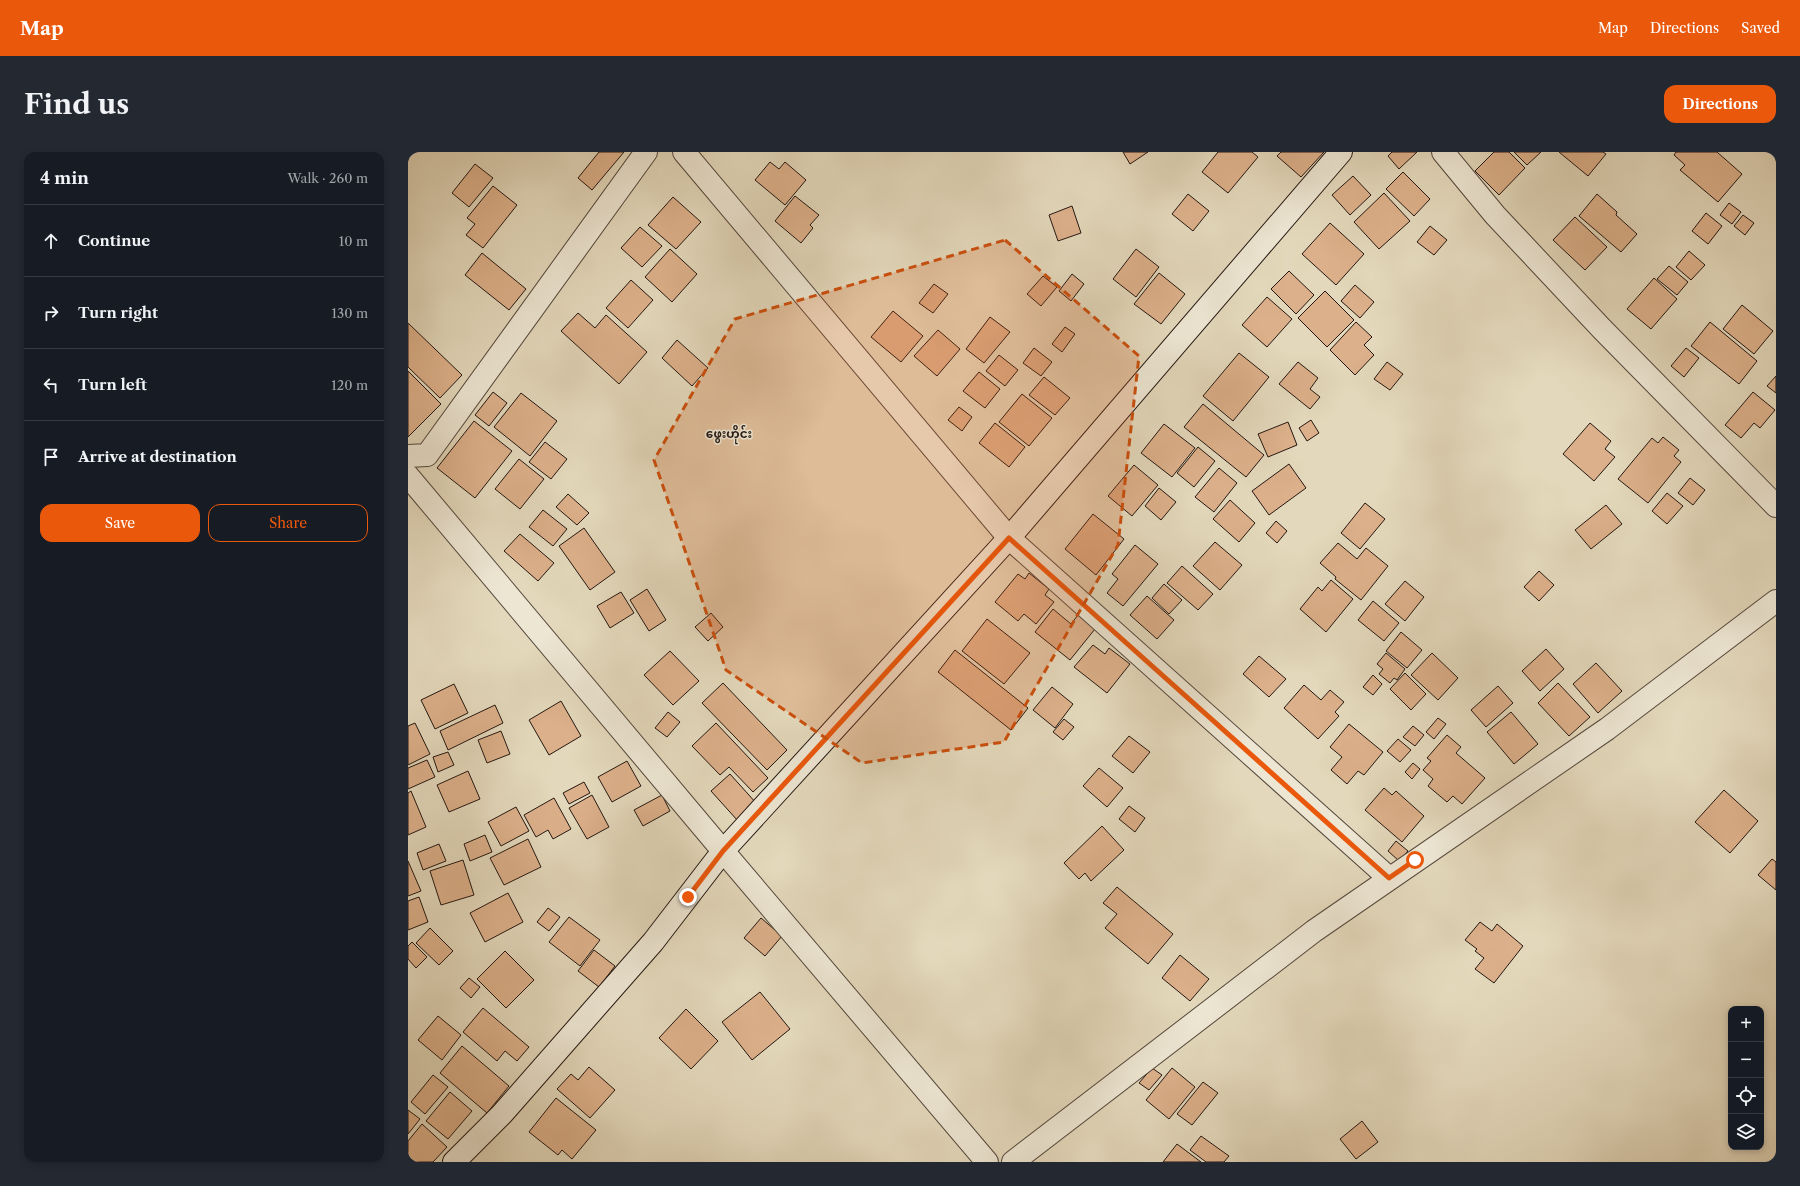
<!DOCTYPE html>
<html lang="en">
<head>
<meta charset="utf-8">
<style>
	:root { --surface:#171b24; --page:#242831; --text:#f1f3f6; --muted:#9ea1a6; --line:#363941; --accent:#ea580c }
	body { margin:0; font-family:"Libre Caslon Text","Noto Sans Myanmar",serif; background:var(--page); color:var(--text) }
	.controls { position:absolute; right:12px; bottom:12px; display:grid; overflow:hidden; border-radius:8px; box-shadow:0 2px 6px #0003 }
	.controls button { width:36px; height:36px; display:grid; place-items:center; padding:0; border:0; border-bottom:1px solid var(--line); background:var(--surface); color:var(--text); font:20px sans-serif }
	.stop { position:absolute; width:12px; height:12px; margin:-9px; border:3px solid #ea580c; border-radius:50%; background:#fff }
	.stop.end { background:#ea580c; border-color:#fff; box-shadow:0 1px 4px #0008 }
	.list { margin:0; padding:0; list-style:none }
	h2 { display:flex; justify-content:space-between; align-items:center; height:52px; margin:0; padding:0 16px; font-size:17px }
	h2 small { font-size:13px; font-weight:400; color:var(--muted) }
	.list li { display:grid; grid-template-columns:26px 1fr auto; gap:12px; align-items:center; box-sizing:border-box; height:72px; padding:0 16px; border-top:1px solid var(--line) }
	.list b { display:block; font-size:15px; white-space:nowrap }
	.list em { font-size:13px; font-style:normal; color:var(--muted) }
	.actions { display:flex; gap:8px; padding:12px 16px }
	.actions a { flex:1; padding:9px 0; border:1px solid var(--accent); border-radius:12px; text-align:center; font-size:14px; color:var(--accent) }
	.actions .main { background:var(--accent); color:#fff }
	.icon { flex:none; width:22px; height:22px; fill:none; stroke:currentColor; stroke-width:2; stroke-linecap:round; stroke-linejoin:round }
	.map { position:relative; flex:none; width:1368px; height:1010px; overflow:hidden; border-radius:12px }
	header { display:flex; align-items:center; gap:24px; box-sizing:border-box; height:56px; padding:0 20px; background:var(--accent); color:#fff }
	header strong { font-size:19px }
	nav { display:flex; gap:22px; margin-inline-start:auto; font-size:14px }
	.intro { display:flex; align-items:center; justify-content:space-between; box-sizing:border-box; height:96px; padding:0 24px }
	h1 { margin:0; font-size:28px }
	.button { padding:10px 18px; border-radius:12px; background:var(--accent); color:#fff; font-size:14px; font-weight:700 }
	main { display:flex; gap:24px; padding:0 24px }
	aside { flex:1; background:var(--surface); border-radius:12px; box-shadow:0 2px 6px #0003 }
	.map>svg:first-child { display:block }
	.building { fill:#dcb08a; stroke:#241712 }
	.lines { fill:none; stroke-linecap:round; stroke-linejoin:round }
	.street-casing { stroke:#54473c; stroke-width:24 }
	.secondary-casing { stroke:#241712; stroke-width:24 }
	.street { stroke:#ede6d3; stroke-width:22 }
	.secondary { stroke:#ede6d3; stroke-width:22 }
	.route { stroke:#ea580c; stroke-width:5 }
	.marked { fill:#cb4f0d; fill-opacity:0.2; stroke:#cb4f0d; stroke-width:3; stroke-dasharray:8 5; stroke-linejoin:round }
	.labels { text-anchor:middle; stroke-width:3; stroke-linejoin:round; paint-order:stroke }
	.quarter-label { font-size:12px; font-weight:bold; fill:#241712; stroke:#ede6d3 }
</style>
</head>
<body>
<header>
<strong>Map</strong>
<nav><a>Map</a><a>Directions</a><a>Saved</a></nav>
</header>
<div class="intro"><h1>Find us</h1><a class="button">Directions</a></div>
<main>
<aside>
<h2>4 min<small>Walk · 260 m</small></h2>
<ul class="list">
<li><svg class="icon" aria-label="ahead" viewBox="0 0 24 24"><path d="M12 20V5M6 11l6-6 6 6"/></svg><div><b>Continue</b></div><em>10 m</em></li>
<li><svg class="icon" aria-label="right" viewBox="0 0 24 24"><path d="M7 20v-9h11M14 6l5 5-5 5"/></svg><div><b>Turn right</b></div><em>130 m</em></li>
<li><svg class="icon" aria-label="left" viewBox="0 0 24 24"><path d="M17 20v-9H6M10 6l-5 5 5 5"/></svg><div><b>Turn left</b></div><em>120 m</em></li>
<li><svg class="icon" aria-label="arrive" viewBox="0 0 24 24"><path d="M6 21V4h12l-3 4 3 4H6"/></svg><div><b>Arrive at destination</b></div></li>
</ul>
<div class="actions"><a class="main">Save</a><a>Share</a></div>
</aside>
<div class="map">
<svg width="1368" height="1010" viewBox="0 0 1368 1010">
	<rect width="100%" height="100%" fill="#e3d8bb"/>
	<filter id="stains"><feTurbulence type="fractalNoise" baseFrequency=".005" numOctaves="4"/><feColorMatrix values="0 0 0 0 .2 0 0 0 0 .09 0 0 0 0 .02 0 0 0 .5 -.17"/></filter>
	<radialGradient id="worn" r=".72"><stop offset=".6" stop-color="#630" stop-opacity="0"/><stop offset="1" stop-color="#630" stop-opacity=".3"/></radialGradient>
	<path class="building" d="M 191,0 L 216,0 L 184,38 L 170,26 Z
		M 715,0 L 740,0 L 722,12 Z
		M 810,0 L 844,0 L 850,5 L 820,41 L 794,20 Z
		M 873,0 L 916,0 L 893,25 L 869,4 Z
		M 984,0 L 1009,0 L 991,17 L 980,4 Z
		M 1086,0 L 1101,0 L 1117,16 L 1091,43 L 1067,19 Z
		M 1106,0 L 1133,0 L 1119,13 Z
		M 1151,0 L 1195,0 L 1198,2 L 1180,24 Z
		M 1268,0 L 1309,0 L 1334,22 L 1310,50 L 1272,18 L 1277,13 L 1266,3 Z
		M 362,10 L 371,17 L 377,10 L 398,28 L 377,53 L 347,28 Z
		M 67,12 L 85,26 L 61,55 L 44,41 Z
		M 995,20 L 1022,47 L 1006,64 L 978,37 Z
		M 945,24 L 963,43 L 942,63 L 924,43 Z
		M 85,34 L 109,53 L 75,96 L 58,83 L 67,72 L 59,66 Z
		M 976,41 L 1002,69 L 971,97 L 946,70 Z
		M 780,42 L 801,59 L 785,79 L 764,62 Z
		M 1189,42 L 1209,60 L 1208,63 L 1229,82 L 1213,100 L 1171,64 Z
		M 387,44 L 411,63 L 402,73 L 405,76 L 393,91 L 367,69 Z
		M 265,45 L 293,70 L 268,97 L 240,73 Z
		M 1321,51 L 1333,60 L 1324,72 L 1312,63 Z
		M 664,54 L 673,81 L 650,89 L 641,63 Z
		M 1298,61 L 1314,74 L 1300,92 L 1284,79 Z
		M 1335,63 L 1346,71 L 1337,83 L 1326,74 Z
		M 1167,65 L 1199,95 L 1177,118 L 1145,88 Z
		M 922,71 L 956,102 L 928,133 L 894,102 Z
		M 1022,74 L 1039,88 L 1026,103 L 1009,90 Z
		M 232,75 L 254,94 L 234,115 L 213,96 Z
		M 262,97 L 289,122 L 264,150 L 237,125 Z
		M 728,97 L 751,115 L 728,145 L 705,127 Z
		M 1281,99 L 1297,113 L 1283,128 L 1268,115 Z
		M 74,101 L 118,137 L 101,158 L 57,123 Z
		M 1261,114 L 1280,130 L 1269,143 L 1249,127 Z
		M 881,119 L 906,143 L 888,162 L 863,137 Z
		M 751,121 L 777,142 L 753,172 L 726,152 Z
		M 664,122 L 676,132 L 663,149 L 651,139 Z
		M 635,124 L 649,135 L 633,154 L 619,142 Z
		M 1246,126 L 1269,147 L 1243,177 L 1219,157 Z
		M 223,128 L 245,148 L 220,176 L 198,156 Z
		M 526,132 L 540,142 L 525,161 L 511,151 Z
		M 947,133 L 966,150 L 952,166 L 933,149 Z
		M 917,139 L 946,168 L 919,195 L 890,166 Z
		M 859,145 L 884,167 L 859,195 L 834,173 Z
		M 1334,153 L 1365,179 L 1346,202 L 1315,177 Z
		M 485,159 L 515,184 L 493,210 L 463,185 Z
		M 170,161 L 187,176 L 198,163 L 239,200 L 211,232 L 153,179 Z
		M 582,165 L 602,180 L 576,211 L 558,197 Z
		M 948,170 L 964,185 L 956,193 L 966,203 L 947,223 L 922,198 Z
		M 1302,170 L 1349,209 L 1331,232 L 1283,194 Z
		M 0,171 L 54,223 L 32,246 L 0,215 Z
		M 657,175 L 667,182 L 654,200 L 644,192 Z
		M 530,178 L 552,197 L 529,224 L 506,204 Z
		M 269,188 L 300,216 L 284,234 L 254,206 Z
		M 626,196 L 644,210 L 633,224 L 615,211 Z
		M 1278,196 L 1291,206 L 1276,225 L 1263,214 Z
		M 831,201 L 861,225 L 825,269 L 795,244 Z
		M 591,203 L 610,218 L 597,234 L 578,219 Z
		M 890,210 L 910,226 L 902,237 L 912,245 L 902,257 L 871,232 Z
		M 979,210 L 995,222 L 982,238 L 966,227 Z
		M 0,219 L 33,252 L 0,285 Z
		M 571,220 L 592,237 L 577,256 L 555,239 Z
		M 1368,224 L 1368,241 L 1359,234 Z
		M 636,225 L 662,246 L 647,263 L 621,243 Z
		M 85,240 L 99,251 L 81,274 L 67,263 Z
		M 1345,240 L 1367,258 L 1352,276 L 1346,271 L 1333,286 L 1317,273 Z
		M 113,241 L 149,269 L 122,304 L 86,275 Z
		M 614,242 L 644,266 L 621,294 L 591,270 Z
		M 795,252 L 856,303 L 838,325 L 776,275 Z
		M 551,255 L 564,265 L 554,279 L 540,268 Z
		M 903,268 L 911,281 L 899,289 L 891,276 Z
		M 66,269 L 104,299 L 67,346 L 29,316 Z
		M 880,270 L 889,293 L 860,305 L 850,282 Z
		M 587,271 L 617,295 L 601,315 L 571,291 Z
		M 1182,271 L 1203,289 L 1197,297 L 1207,305 L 1186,329 L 1155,302 Z
		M 756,272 L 787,296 L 764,325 L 733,301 Z
		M 1255,285 L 1271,298 L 1266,304 L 1273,310 L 1240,351 L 1210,327 L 1244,286 L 1250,291 Z
		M 137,290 L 159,307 L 143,327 L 121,310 Z
		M 790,295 L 807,309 L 786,335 L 769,321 Z
		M 111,307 L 136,327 L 112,357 L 87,337 Z
		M 881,312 L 898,336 L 861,363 L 844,339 Z
		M 726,313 L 750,333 L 724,364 L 700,344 Z
		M 811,316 L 829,331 L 806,360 L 787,345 Z
		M 1282,326 L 1297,338 L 1285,353 L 1270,341 Z
		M 751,336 L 768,350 L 753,368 L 737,354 Z
		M 1259,341 L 1275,354 L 1259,372 L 1244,359 Z
		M 160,342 L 181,361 L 169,373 L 148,355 Z
		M 822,348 L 847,371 L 831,390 L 805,367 Z
		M 957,351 L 977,367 L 952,397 L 933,381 Z
		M 1198,353 L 1214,372 L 1183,397 L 1167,378 Z
		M 135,358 L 159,377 L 145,394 L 121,375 Z
		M 685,362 L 716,387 L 688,423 L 657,397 Z
		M 868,369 L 879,379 L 869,391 L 858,381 Z
		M 176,376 L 207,420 L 182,438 L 151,394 Z
		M 112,382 L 146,411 L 130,429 L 96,399 Z
		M 807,390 L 834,413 L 812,438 L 785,414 Z
		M 930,391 L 949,407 L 958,396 L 980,414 L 953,448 L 927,427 L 928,425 L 912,411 Z
		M 727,393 L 750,412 L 715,454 L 699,441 L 710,427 L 704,422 Z
		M 774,414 L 805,442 L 790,458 L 759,431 Z
		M 1131,419 L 1146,433 L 1131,449 L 1116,435 Z
		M 621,421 L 641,437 L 637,443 L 646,450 L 628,472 L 616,462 L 610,469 L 587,450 L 610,422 L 617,427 Z
		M 923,428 L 945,447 L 918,480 L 892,457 L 910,435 L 914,439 Z
		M 997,429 L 1016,445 L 997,469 L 977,452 Z
		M 756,432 L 774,448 L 761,462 L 744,446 Z
		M 239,437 L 258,468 L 241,479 L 222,448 Z
		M 213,440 L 226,461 L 202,476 L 189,454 Z
		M 739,444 L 766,468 L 749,487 L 722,463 Z
		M 965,449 L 991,471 L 976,489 L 950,468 Z
		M 645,457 L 663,472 L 670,463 L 687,477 L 662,508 L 627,480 Z
		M 303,461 L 315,475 L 300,489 L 287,475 Z
		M 579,467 L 622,501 L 596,532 L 554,499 Z
		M 993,480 L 1014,498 L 999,516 L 978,499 Z
		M 685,493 L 697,502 L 701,496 L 722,512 L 699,541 L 666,515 Z
		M 1138,497 L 1156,517 L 1132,539 L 1114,519 Z
		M 547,498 L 620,556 L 603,578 L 530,520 Z
		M 262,499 L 291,529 L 265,553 L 236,523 Z
		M 978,501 L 997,517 L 989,528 L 986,526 L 982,531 L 971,522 L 975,517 L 969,512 Z
		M 1024,501 L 1050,526 L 1030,548 L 1003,523 Z
		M 851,504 L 878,527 L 861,545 L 835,522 Z
		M 1188,511 L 1214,539 L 1190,561 L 1165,532 Z
		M 997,521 L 1018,542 L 1003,558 L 982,537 Z
		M 965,523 L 974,532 L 965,543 L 955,535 Z
		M 315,531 L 379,598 L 359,618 L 294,551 Z
		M 1150,531 L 1182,565 L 1161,584 L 1130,551 Z
		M 46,532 L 60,561 L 27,577 L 13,548 Z
		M 896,533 L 913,548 L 922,538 L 936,550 L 927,560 L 931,564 L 910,587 L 876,556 Z
		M 1090,534 L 1105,551 L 1078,575 L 1063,558 Z
		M 644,535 L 665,552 L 647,576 L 625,558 Z
		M 153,549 L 173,584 L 141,603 L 121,568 Z
		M 87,553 L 95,571 L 40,598 L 32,579 Z
		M 260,560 L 272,570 L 259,585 L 247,576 Z
		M 1103,560 L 1130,592 L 1106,612 L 1079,580 Z
		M 1030,566 L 1038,572 L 1026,587 L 1018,580 Z
		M 656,567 L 666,575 L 655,588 L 645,580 Z
		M 7,571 L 22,602 L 0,613 L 0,574 Z
		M 308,571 L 360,626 L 345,640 L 321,615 L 312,623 L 284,594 Z
		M 941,572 L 975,600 L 956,623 L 950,619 L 939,632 L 923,618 L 934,605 L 922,595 Z
		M 1005,574 L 1016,583 L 1007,594 L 995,585 Z
		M 93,579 L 102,602 L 79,611 L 70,588 Z
		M 1039,583 L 1053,595 L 1048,601 L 1077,626 L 1054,652 L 1045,644 L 1039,650 L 1020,634 L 1025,627 L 1015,618 L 1023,609 L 1019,606 Z
		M 721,584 L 742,600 L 725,621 L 704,604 Z
		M 990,587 L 1003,598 L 992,610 L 979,599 Z
		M 40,600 L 46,613 L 30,620 L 25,605 Z
		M 19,608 L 27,625 L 0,637 L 0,616 Z
		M 219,609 L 233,634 L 204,650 L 190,625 Z
		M 1005,611 L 1012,617 L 1004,627 L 997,620 Z
		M 691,616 L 715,636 L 699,655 L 675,634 Z
		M 60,619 L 72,647 L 41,660 L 29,633 Z
		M 322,622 L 349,652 L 330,669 L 303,639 Z
		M 176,630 L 182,641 L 161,652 L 155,641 Z
		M 976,636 L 984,643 L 988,639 L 1016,664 L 994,690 L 957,658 Z
		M 1316,638 L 1350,669 L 1322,701 L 1287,670 Z
		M 3,639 L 18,675 L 0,683 L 0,641 Z
		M 184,643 L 201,675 L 179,687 L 161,656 Z
		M 254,643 L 262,659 L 235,674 L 226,658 Z
		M 146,646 L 163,677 L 145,687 L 140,678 L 128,685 L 116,663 Z
		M 721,654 L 737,666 L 727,680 L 711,667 Z
		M 108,655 L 121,679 L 93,694 L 80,670 Z
		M 694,674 L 716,698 L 683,729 L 677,721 L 671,727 L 656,711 Z
		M 77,683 L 84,700 L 62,709 L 56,692 Z
		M 120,687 L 133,715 L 96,733 L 82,706 Z
		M 988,689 L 1000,699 L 991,709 L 980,699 Z
		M 31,692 L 38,709 L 15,718 L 9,701 Z
		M 1364,707 L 1368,710 L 1368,738 L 1350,723 Z
		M 55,708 L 66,743 L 33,753 L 22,719 Z
		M 0,709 L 13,739 L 0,744 Z
		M 709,735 L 765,782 L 740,812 L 697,776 L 709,762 L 695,751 Z
		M 100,741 L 115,770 L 77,790 L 62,761 Z
		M 11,745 L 20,770 L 0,778 L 0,749 Z
		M 140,756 L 152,765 L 141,779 L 129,770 Z
		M 161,765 L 192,788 L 172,814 L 141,790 Z
		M 353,766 L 374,784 L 357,804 L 336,786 Z
		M 1072,770 L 1084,779 L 1089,772 L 1115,794 L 1086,831 L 1067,817 L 1076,806 L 1067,799 L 1069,797 L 1057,788 Z
		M 22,776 L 45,799 L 31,813 L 8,791 Z
		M 4,790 L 19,805 L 8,816 L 0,807 L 0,794 Z
		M 186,798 L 207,814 L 191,835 L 170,819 Z
		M 97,799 L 126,828 L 98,856 L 69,827 Z
		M 772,803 L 801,827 L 782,849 L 754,826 Z
		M 61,826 L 72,835 L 63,846 L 52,836 Z
		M 352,840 L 382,877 L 344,908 L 314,870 Z
		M 75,856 L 121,895 L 109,909 L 97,899 L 89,909 L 55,880 Z
		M 278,857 L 310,889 L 283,917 L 251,886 Z
		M 30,864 L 53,883 L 34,908 L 10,888 Z
		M 54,894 L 101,934 L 79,961 L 32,921 Z
		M 181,915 L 207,938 L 182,966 L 149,937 L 163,922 L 170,928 Z
		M 744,916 L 754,923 L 741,938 L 731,931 Z
		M 764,916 L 787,935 L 761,967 L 738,948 Z
		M 25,923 L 40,935 L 17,962 L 3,950 Z
		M 795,930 L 810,941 L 784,973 L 769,962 Z
		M 42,940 L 64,959 L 40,987 L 18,969 Z
		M 148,946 L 188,978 L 164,1007 L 154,998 L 150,1003 L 121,980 Z
		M 0,958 L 12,967 L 0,982 Z
		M 954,969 L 970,990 L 948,1007 L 932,987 Z
		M 14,972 L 39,995 L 25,1010 L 3,1010 L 0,1007 L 0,989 Z
		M 793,984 L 821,1004 L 816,1010 L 798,1010 L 782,998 Z
		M 769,992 L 793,1010 L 755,1010 Z"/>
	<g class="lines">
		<defs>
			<path id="street" d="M 276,0 L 601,386 L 981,726
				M 1035,0 L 1087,63 L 1194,177 L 1368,354
				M 0,304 L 19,303 L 238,0
				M 0,324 L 315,699 L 579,1010
				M 605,1010 L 906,779 L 1199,577 L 1368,449"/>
			<path id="secondary" d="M 46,1010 L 94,962 L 245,790 L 315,699 L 601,386 L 933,0"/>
		</defs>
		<use href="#street" class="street-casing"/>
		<use href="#secondary" class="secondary-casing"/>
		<use href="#street" class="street"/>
		<use href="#secondary" class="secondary"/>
	</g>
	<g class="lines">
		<path class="route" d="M 280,745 L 315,699 L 601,386 L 981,726 L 1007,708"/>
	</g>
	<path class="marked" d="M 597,88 L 731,204 L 710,393 L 596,590 L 454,611 L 318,518 L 246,308 L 327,167 Z"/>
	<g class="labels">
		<g class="quarter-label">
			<text x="321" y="286">ဖွေးဟိုင်း</text>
		</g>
	</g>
	<rect width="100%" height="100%" filter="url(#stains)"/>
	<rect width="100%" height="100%" fill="url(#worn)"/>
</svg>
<div class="controls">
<button>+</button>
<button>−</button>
<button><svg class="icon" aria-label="locate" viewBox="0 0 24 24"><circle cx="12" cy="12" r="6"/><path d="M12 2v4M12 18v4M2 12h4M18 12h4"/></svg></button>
<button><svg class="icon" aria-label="layers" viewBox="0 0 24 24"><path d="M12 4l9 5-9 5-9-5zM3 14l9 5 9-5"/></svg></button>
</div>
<div class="stop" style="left:1007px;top:708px"></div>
<div class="stop end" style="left:280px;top:745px"></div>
</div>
</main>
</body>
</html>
